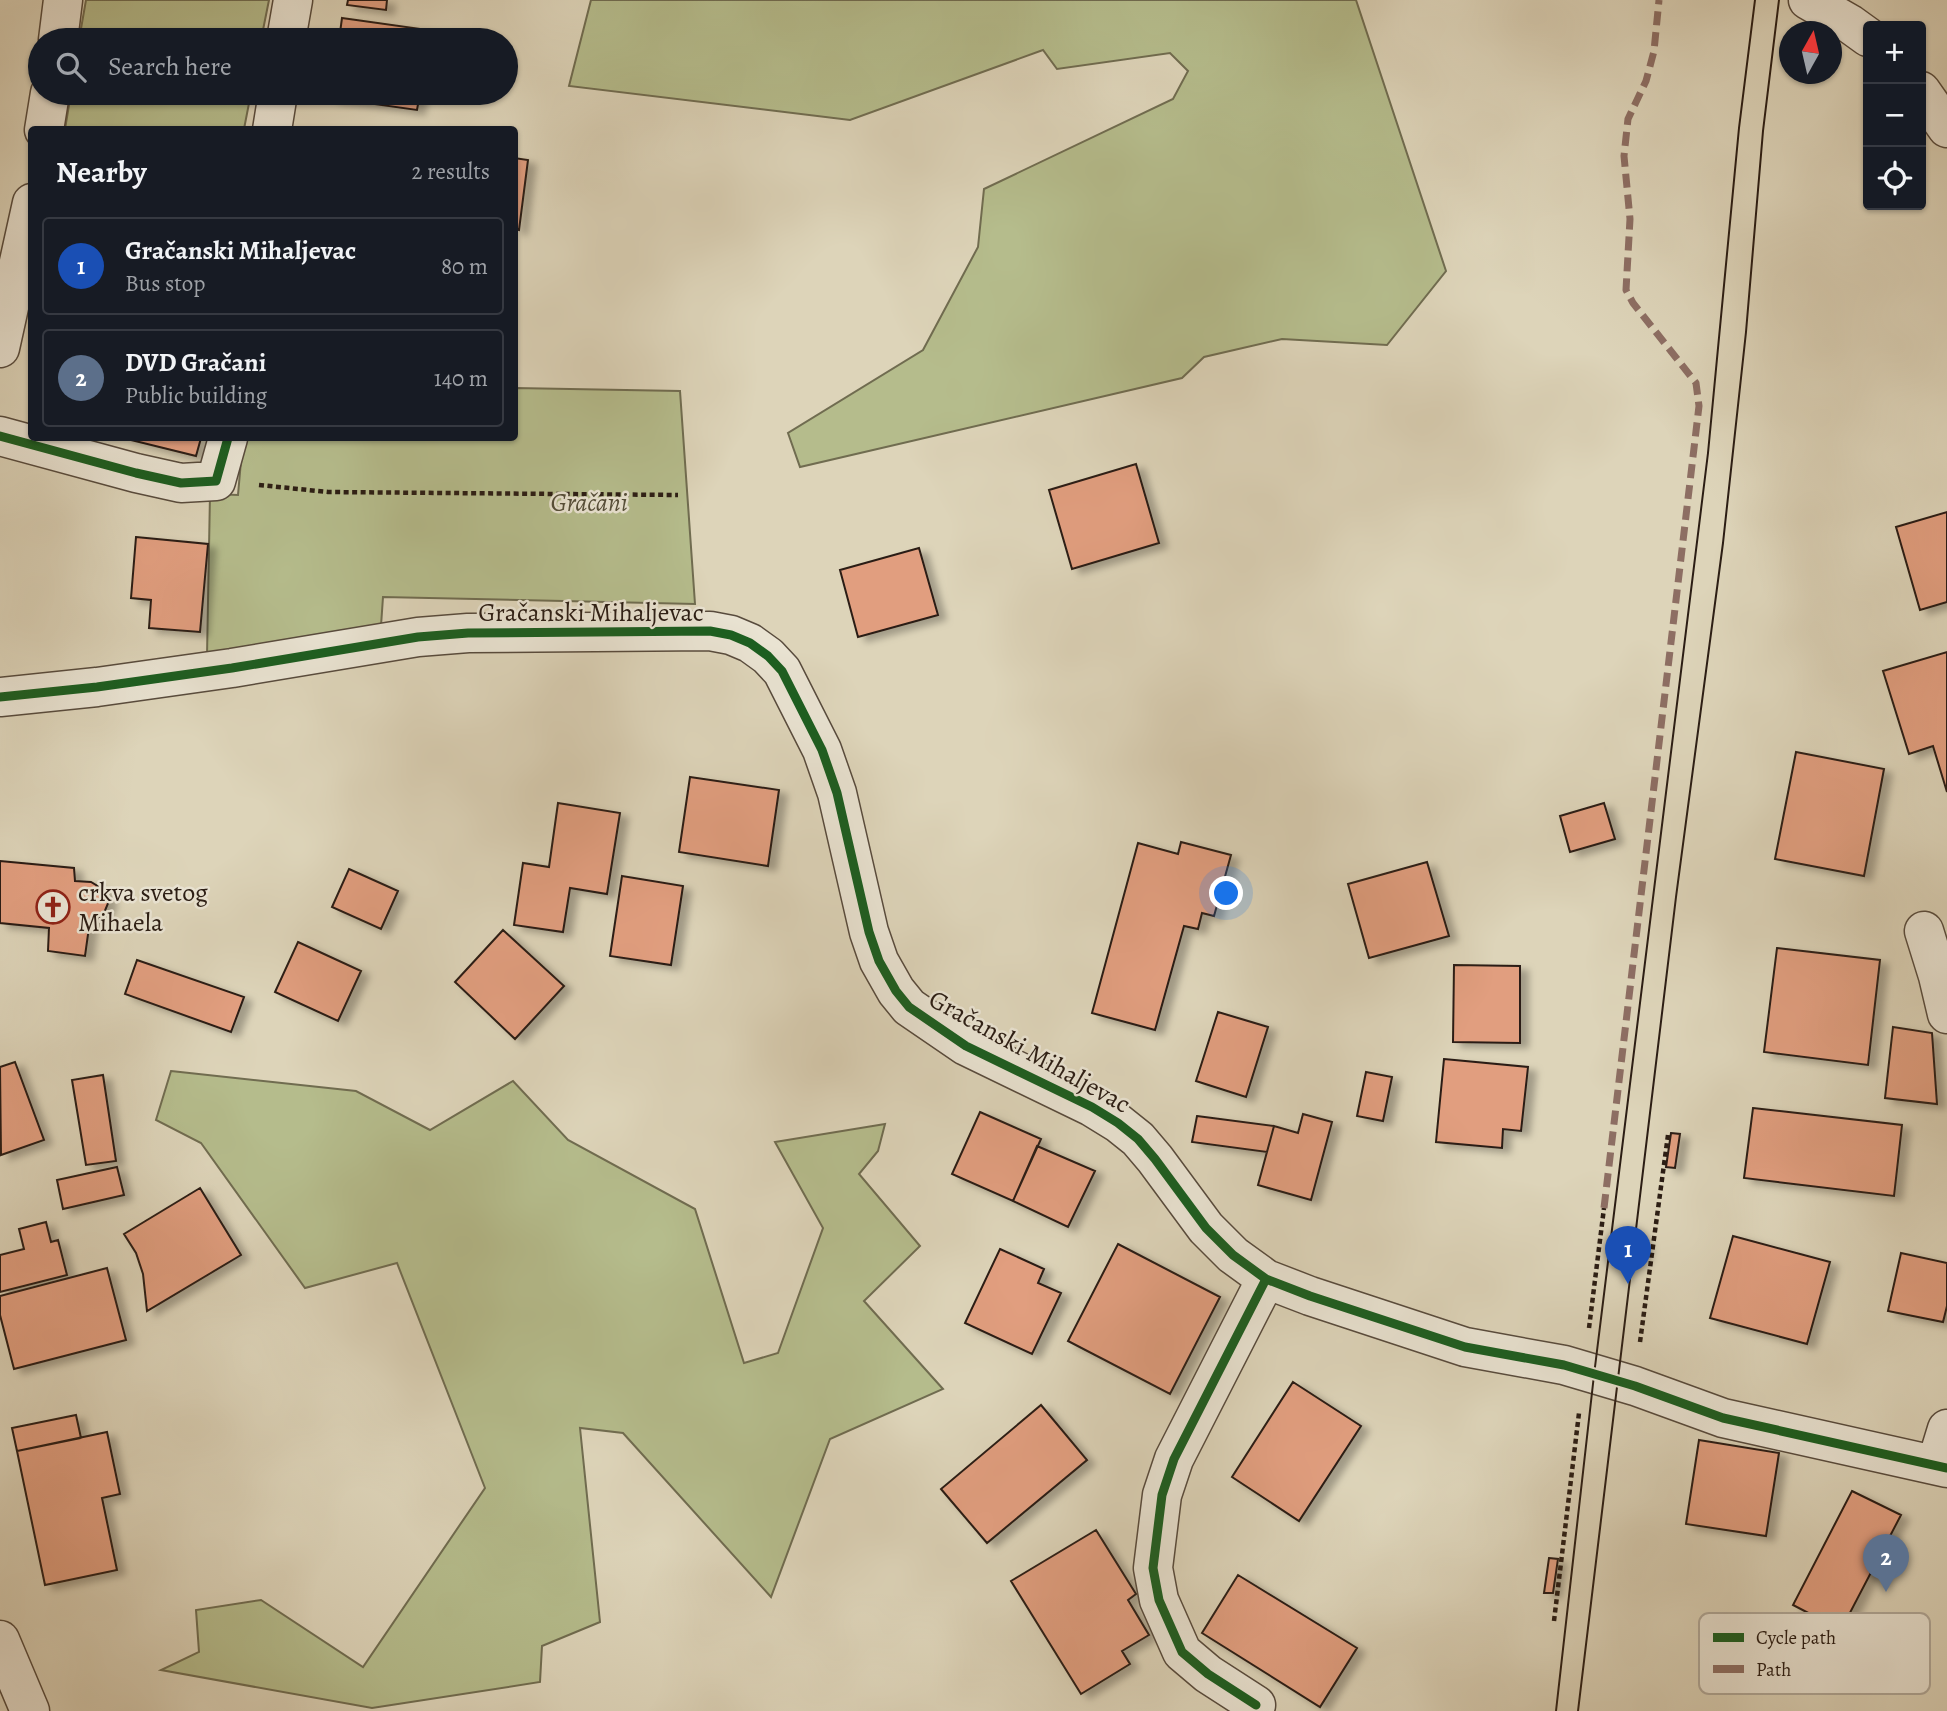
<!DOCTYPE html>
<html lang="en">
<head>
<meta charset="utf-8">
<style>
	:root { --surface:#171b24; --page:#242831; --text:#f1f3f6; --muted:#9ea1a6; --line:#363941; --accent:#2563eb }
	body { margin:0; font-family:Alegreya,serif; background:var(--page); color:var(--text) }
	.controls { position:absolute; right:21px; top:21px; display:grid; overflow:hidden; border-radius:7px; box-shadow:0 2px 5px #0004 }
	.controls button { width:63px; height:63px; display:grid; place-items:center; padding:0; border:0; border-bottom:2px solid var(--line); background:var(--surface); color:var(--text); font:35px sans-serif }
	.compass { position:absolute; left:1779px; top:21px; width:63px; height:63px; border-radius:50%; background:var(--surface); box-shadow:0 2px 5px #0004; rotate:8deg }
	.you { position:absolute; left:1227px; top:894px; width:24px; height:24px; margin:-18px; border:5px solid #fff; border-radius:50%; background:#1a73e8; box-shadow:0 0 0 10px #1a73e833 }
	.badge { display:grid; place-items:center; width:46px; height:46px; border-radius:50%; background:var(--accent); color:#fff; font-size:23px; font-weight:700 }
	.pin { position:absolute; translate:-50% -58px; filter:drop-shadow(0 2px 4px #0008) }
	.pin::after { content:''; position:absolute; top:37px; width:24px; height:21px; background:inherit; clip-path:polygon(0 0,100% 0,50% 100%) }
	.list { margin:0; padding:0; list-style:none }
	h2 { display:flex; justify-content:space-between; align-items:center; height:91px; margin:0; padding:0 28px; font-size:30px }
	h2 small { font-size:23px; font-weight:400; color:var(--muted) }
	.list li { display:grid; grid-template-columns:46px 1fr auto; gap:21px; align-items:center; box-sizing:border-box; height:98px; margin:0 14px 14px; padding:0 14px; border:2px solid var(--line); border-radius:7px }
	.list b { display:block; font-size:26px; white-space:nowrap }
	.list p { margin:0; font-size:23px; white-space:nowrap; color:var(--muted) }
	.list em { font-size:23px; font-style:normal; color:var(--muted) }
	.icon { flex:none; width:38px; height:38px; fill:none; stroke:currentColor; stroke-width:2; stroke-linecap:round; stroke-linejoin:round }
	.map { position:relative; flex:none; width:1947px; height:1711px; overflow:hidden }
	.search { position:absolute; background:var(--surface); box-shadow:0 2px 5px #0004; left:28px; top:28px; width:490px; height:77px; display:flex; align-items:center; gap:18px; box-sizing:border-box; padding:0 24px; border-radius:38px; color:var(--muted); font-size:26px }
	.panel { position:absolute; background:var(--surface); box-shadow:0 2px 5px #0004; left:28px; top:126px; width:490px; height:315px; border-radius:7px }
	.map>svg:first-child { display:block }
	.green { fill:#b5bc8c; stroke:#706c50; stroke-width:2 }
	.building { fill:#e19e7f; stroke:#2b1d14; stroke-width:2; filter:url(#shadow) }
	.lines { fill:none; stroke-linecap:round; stroke-linejoin:round }
	.minor-casing { stroke:#584b3d; stroke-width:41 }
	.tertiary-casing { stroke:#584b3d; stroke-width:41 }
	.path { stroke:#2b1d14; stroke-width:4.5; stroke-dasharray:5 3.5; stroke-linecap:butt }
	.minor { stroke:#e9e3d2; stroke-width:38 }
	.tertiary { stroke:#e9e3d2; stroke-width:38 }
	.tram { stroke:#2b1d14; stroke-width:2 }
	.quiet { stroke:#8d6e63; stroke-width:7; stroke-dasharray:14 7; stroke-linecap:butt }
	.cycleway-casing { stroke:#e9e3d2; stroke-width:13 }
	.cycleway { stroke:#1b5e20; stroke-width:9 }
	.labels { text-anchor:middle; stroke-width:5; stroke-linejoin:round; paint-order:stroke }
	.park-label { font-size:26px; font-style:italic; fill:#544d38; stroke:#e9e3d2 }
	.street-label { font-size:26px; fill:#2b1d14; stroke:#e9e3d2 }
	.poi-label { font-size:26px; fill:#2b1d14; stroke:#e9e3d2; text-anchor:start }
	.key { fill:#e9e3d2; stroke:#b0a899; stroke-width:2 }
	.key-label { font-size:19px; fill:#2b1d14 }
</style>
</head>
<body>
<div class="map">
<svg width="1947" height="1711" viewBox="0 0 1947 1711">
	<defs>
		<filter id="shadow"><feDropShadow dx="8" dy="4.5" stdDeviation="3.5" flood-color="#0004"/></filter>
	</defs>
	<rect width="100%" height="100%" fill="#ddd4b9"/>
	<filter id="stains"><feTurbulence type="fractalNoise" baseFrequency=".00286" numOctaves="4"/><feColorMatrix values="0 0 0 0 .2 0 0 0 0 .09 0 0 0 0 .02 0 0 0 .5 -.17"/></filter>
	<radialGradient id="worn" r=".72"><stop offset=".6" stop-color="#630" stop-opacity="0"/><stop offset="1" stop-color="#630" stop-opacity=".3"/></radialGradient>
	<path class="green" d="M 86,0 L 269,0 L 261,40 L 79,40 Z
		M 591,0 L 1356,0 L 1446,271 L 1387,345 L 1282,339 L 1204,357 L 1182,378 L 800,467 L 788,433 L 923,350 L 978,247 L 984,189 L 1173,99 L 1188,71 L 1170,53 L 1057,69 L 1043,50 L 850,120 L 569,86 Z
		M 71,93 L 251,93 L 244,129 L 65,129 Z
		M 515,388 L 680,391 L 695,604 L 383,597 L 381,626 L 207,656 L 210,494 L 238,495 L 243,438 L 514,438 Z
		M 171,1071 L 356,1091 L 430,1130 L 513,1081 L 568,1140 L 695,1209 L 744,1363 L 778,1353 L 823,1228 L 775,1142 L 885,1124 L 878,1151 L 859,1174 L 920,1246 L 864,1301 L 943,1389 L 830,1439 L 771,1597 L 623,1433 L 580,1428 L 600,1622 L 542,1646 L 540,1682 L 372,1708 L 161,1670 L 199,1652 L 196,1610 L 261,1600 L 363,1667 L 485,1488 L 397,1263 L 305,1288 L 201,1143 L 156,1120 Z"/>
	<path class="building" d="M 348,0 L 387,0 L 386,10 L 347,5 Z
		M 342,18 L 428,30 L 427,40 L 339,40 Z
		M 332,93 L 420,93 L 417,110 L 331,98 Z
		M 514,158 L 528,160 L 519,230 L 514,229 Z
		M 123,438 L 201,438 L 196,456 Z
		M 1136,464 L 1159,543 L 1072,569 L 1049,490 Z
		M 1947,512 L 1947,602 L 1920,610 L 1896,527 Z
		M 136,537 L 208,544 L 200,632 L 149,628 L 151,600 L 131,598 Z
		M 919,548 L 938,615 L 858,637 L 840,570 Z
		M 1947,652 L 1947,792 L 1933,746 L 1909,754 L 1883,671 Z
		M 1796,752 L 1884,769 L 1864,876 L 1775,859 Z
		M 690,777 L 779,790 L 768,866 L 679,852 Z
		M 558,803 L 620,813 L 607,894 L 570,888 L 563,932 L 514,925 L 523,863 L 549,867 Z
		M 1604,803 L 1615,839 L 1570,852 L 1560,816 Z
		M 1181,842 L 1231,855 L 1214,916 L 1202,913 L 1198,929 L 1184,926 L 1155,1030 L 1092,1013 L 1138,843 L 1178,854 Z
		M 0,861 L 74,868 L 75,881 L 91,882 L 104,890 L 109,901 L 104,913 L 96,921 L 90,920 L 85,956 L 48,951 L 49,928 L 0,923 Z
		M 1427,862 L 1449,936 L 1369,958 L 1348,884 Z
		M 349,869 L 398,891 L 381,929 L 332,907 Z
		M 622,876 L 683,886 L 671,965 L 610,956 Z
		M 503,930 L 564,986 L 515,1039 L 455,982 Z
		M 298,942 L 361,971 L 338,1021 L 275,992 Z
		M 1777,948 L 1880,960 L 1868,1065 L 1764,1052 Z
		M 137,960 L 244,997 L 231,1032 L 125,994 Z
		M 1454,965 L 1520,966 L 1520,1043 L 1453,1042 Z
		M 1218,1012 L 1268,1027 L 1246,1097 L 1196,1081 Z
		M 1893,1027 L 1932,1033 L 1937,1104 L 1885,1098 Z
		M 1444,1059 L 1528,1067 L 1521,1131 L 1503,1129 L 1502,1148 L 1436,1142 Z
		M 15,1062 L 44,1140 L 1,1155 L 0,1067 Z
		M 1366,1072 L 1392,1077 L 1383,1121 L 1357,1116 Z
		M 103,1075 L 116,1161 L 86,1165 L 72,1080 Z
		M 1753,1108 L 1902,1125 L 1894,1196 L 1744,1178 Z
		M 980,1112 L 1041,1139 L 1013,1201 L 952,1174 Z
		M 1303,1114 L 1332,1122 L 1311,1200 L 1258,1185 L 1274,1126 L 1298,1133 Z
		M 1197,1116 L 1274,1126 L 1267,1152 L 1192,1142 Z
		M 1671,1133 L 1680,1134 L 1675,1168 L 1666,1167 Z
		M 1037,1146 L 1095,1171 L 1068,1227 L 1013,1201 Z
		M 117,1167 L 124,1195 L 63,1209 L 57,1180 Z
		M 200,1188 L 241,1255 L 147,1311 L 143,1274 L 136,1253 L 124,1234 Z
		M 46,1222 L 51,1242 L 58,1240 L 67,1275 L 0,1292 L 0,1255 L 24,1249 L 19,1229 Z
		M 1733,1236 L 1830,1262 L 1807,1344 L 1710,1318 Z
		M 1118,1244 L 1220,1297 L 1170,1394 L 1068,1341 Z
		M 1000,1249 L 1044,1269 L 1038,1283 L 1061,1293 L 1032,1354 L 965,1323 Z
		M 1901,1253 L 1947,1263 L 1947,1306 L 1943,1322 L 1888,1311 Z
		M 107,1268 L 126,1340 L 14,1369 L 0,1315 L 0,1296 Z
		M 1293,1382 L 1361,1426 L 1299,1521 L 1232,1477 Z
		M 1041,1405 L 1087,1460 L 987,1543 L 941,1489 Z
		M 76,1415 L 81,1438 L 17,1451 L 12,1428 Z
		M 107,1432 L 120,1494 L 102,1498 L 117,1570 L 45,1585 L 17,1451 Z
		M 1699,1440 L 1779,1453 L 1766,1536 L 1686,1524 Z
		M 1852,1491 L 1901,1515 L 1841,1630 L 1793,1605 Z
		M 1096,1530 L 1136,1594 L 1128,1600 L 1149,1635 L 1122,1651 L 1130,1664 L 1081,1694 L 1011,1581 Z
		M 1549,1558 L 1558,1559 L 1553,1593 L 1544,1593 Z
		M 1238,1575 L 1357,1648 L 1320,1707 L 1202,1633 Z"/>
	<g class="lines">
		<defs>
			<path id="minor" d="M 1808,0 L 1850,24 L 1868,37
				M 286,40 L 293,0
				M 1921,91 L 1947,128
				M 272,130 L 278,93
				M 0,436 L 136,473 L 181,483 L 216,481 L 228,438
				M 0,697 L 97,687 L 232,668 L 418,637 L 468,633 L 710,631 L 731,635 L 750,643 L 768,656 L 782,671 L 822,750 L 837,793 L 869,932 L 879,961 L 896,991 L 909,1007 L 966,1046 L 1092,1107 L 1118,1123 L 1138,1139 L 1155,1159 L 1206,1228 L 1233,1255 L 1266,1279 L 1310,1296 L 1465,1347 L 1564,1365 L 1635,1386 L 1723,1418 L 1947,1468
				M 1924,931 L 1938,976 L 1947,1014
				M 1936,1465 L 1947,1429
				M 0,1640 L 30,1711
				M 1256,1705 L 1208,1674 L 1182,1652 L 1159,1600 L 1153,1568 L 1162,1495 L 1174,1459 L 1266,1279"/>
			<path id="tertiary" d="M 58,40 L 63,0
				M 44,130 L 50,93
				M 0,348 L 32,203"/>
		</defs>
		<use href="#minor" class="minor-casing"/>
		<use href="#tertiary" class="tertiary-casing"/>
		<path class="path" d="M 259,485 L 328,492 L 678,495
			M 1589,1328 L 1604,1208
			M 1640,1342 L 1668,1135
			M 1554,1621 L 1579,1413"/>
		<use href="#minor" class="minor"/>
		<use href="#tertiary" class="tertiary"/>
		<path class="tram" d="M 1556,1711 L 1594,1375 L 1708,453 L 1739,128 L 1755,0
			M 1578,1711 L 1676,897 L 1723,543 L 1746,332 L 1763,131 L 1779,0"/>
		<path class="quiet" d="M 1604,1208 L 1699,406 L 1696,383 L 1633,303 L 1626,290 L 1630,219 L 1624,156 L 1628,119 L 1646,81 L 1654,51 L 1659,0"/>
		<defs>
			<path id="cycleway" d="M 0,436 L 136,473 L 181,483 L 216,481 L 228,438
				M 0,697 L 97,687 L 232,668 L 418,637 L 468,633 L 710,631 L 731,635 L 750,643 L 768,656 L 782,671 L 822,750 L 837,793 L 869,932 L 879,961 L 896,991 L 909,1007 L 966,1046 L 1092,1107 L 1118,1123 L 1138,1139 L 1155,1159 L 1206,1228 L 1233,1255 L 1266,1279 L 1310,1296 L 1465,1347 L 1564,1365 L 1635,1386 L 1723,1418 L 1947,1468
				M 1256,1705 L 1208,1674 L 1182,1652 L 1159,1600 L 1153,1568 L 1162,1495 L 1174,1459 L 1266,1279"/>
		</defs>
		<use href="#cycleway" class="cycleway-casing"/>
		<use href="#cycleway" class="cycleway"/>
	</g>
	<defs>
		<symbol id="church-ring" viewBox="-11 -11 22 22"><circle r="9.5" fill="#e9e3d2" stroke="#8f2418" stroke-width="1.5"/><path d="M-1.2-6h2.4v3.5h3.3v2.4h-3.3V6h-2.4V-.1h-3.3v-2.4h3.3Z" fill="#8f2418"/></symbol>
	</defs>
	<g fill-rule="evenodd">
		<use href="#church-ring" x="34" y="888" width="38" height="38"/>
	</g>
	<g class="labels">
		<g class="park-label">
			<text x="589" y="511">Gračani</text>
		</g>
		<g class="street-label">
			<text x="591" y="621">Gračanski Mihaljevac</text>
			<text transform="translate(1030 1051) rotate(29)" y="9">Gračanski Mihaljevac</text>
		</g>
		<g class="poi-label">
			<text x="78" y="901">crkva svetog<tspan x="78" dy="30">Mihaela</tspan></text>
		</g>
	</g>
	<rect x="1699" y="1613" width="231" height="81" rx="10" class="key"/>
	<rect x="1713" y="1633" width="31" height="9" fill="#1b5e20"/>
	<rect x="1713" y="1665" width="31" height="8" fill="#8d6e63"/>
	<g class="key-label">
		<text x="1756" y="1644">Cycle path</text>
		<text x="1756" y="1676">Path</text>
	</g>
	<rect width="100%" height="100%" filter="url(#stains)"/>
	<rect width="100%" height="100%" fill="url(#worn)"/>
</svg>
<div class="controls">
<button>+</button>
<button>−</button>
<button><svg class="icon" aria-label="locate" viewBox="0 0 24 24"><circle cx="12" cy="12" r="6"/><path d="M12 2v4M12 18v4M2 12h4M18 12h4"/></svg></button>
</div>
<svg class="compass" viewBox="-18 -18 36 36"><path d="M0-13l5 13h-10z" fill="#e53935"/><path d="M0 13l5-13h-10z" fill="#9ea1a6"/></svg>
<div class="you"></div>
<div class="pin badge" style="left:1628px;top:1284px;background:#1a4fb4">1</div>
<div class="pin badge" style="left:1886px;top:1592px;background:#5c6f8a">2</div>
<div class="search"><svg class="icon" aria-label="search" viewBox="0 0 24 24"><circle cx="10" cy="10" r="6"/><path d="M15 15l6 6"/></svg>Search here</div>
<section class="panel">
<h2>Nearby<small>2 results</small></h2>
<ul class="list">
<li><span class="badge" style="background:#1a4fb4">1</span><div><b>Gračanski Mihaljevac</b><p>Bus stop</p></div><em>80 m</em></li>
<li><span class="badge" style="background:#5c6f8a">2</span><div><b>DVD Gračani</b><p>Public building</p></div><em>140 m</em></li>
</ul>
</section>
</div>
</body>
</html>
